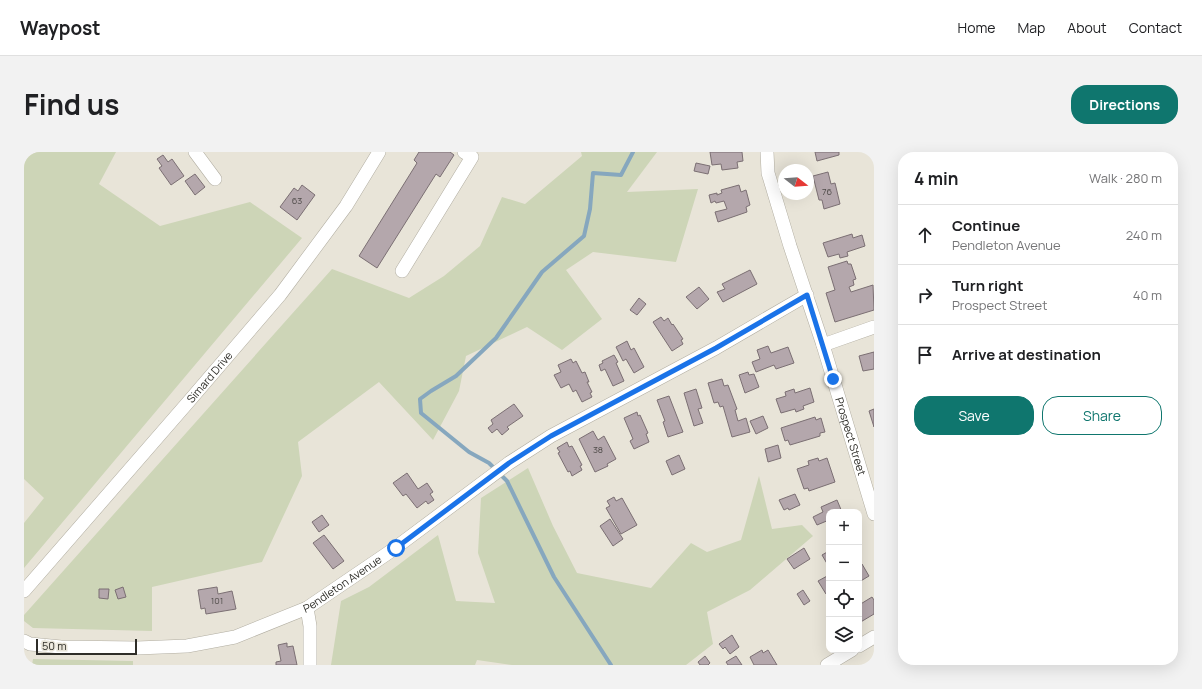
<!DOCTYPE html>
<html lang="en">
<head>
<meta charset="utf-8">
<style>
	:root { --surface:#fff; --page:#f2f2f2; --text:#202124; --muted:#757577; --line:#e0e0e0; --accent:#0f766e }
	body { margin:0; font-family:Manrope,sans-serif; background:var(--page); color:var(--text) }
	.controls { position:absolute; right:12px; bottom:12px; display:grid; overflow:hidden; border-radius:8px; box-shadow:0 4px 16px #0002 }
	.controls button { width:36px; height:36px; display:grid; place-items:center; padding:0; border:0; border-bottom:1px solid var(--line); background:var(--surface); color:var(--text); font:20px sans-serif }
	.compass { position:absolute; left:754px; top:12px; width:36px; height:36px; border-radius:50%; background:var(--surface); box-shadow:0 4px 16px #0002; rotate:107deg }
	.scale { position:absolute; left:12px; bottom:10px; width:101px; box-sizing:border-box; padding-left:4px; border:2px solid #2f2e29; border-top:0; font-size:11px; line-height:14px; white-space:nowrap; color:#2f2e29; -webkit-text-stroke:3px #e8e4d8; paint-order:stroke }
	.stop { position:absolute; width:12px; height:12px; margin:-9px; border:3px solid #1a73e8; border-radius:50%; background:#fff }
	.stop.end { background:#1a73e8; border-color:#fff; box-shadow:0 1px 4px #0008 }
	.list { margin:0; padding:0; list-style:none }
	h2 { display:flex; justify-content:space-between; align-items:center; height:52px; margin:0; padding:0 16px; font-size:17px }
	h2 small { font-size:13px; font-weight:400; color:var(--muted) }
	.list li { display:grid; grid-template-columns:26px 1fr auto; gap:12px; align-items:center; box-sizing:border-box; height:60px; padding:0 16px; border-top:1px solid var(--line) }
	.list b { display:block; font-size:15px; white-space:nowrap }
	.list p { margin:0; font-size:13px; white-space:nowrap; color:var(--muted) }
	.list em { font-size:13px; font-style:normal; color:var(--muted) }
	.actions { display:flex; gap:8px; padding:12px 16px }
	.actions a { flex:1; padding:9px 0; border:1px solid var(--accent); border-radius:16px; text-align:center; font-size:14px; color:var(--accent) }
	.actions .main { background:var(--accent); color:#fff }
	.icon { flex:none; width:22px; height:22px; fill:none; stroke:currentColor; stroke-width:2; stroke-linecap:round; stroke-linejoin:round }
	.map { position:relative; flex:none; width:850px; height:513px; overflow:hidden; border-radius:16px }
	header { display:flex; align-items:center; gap:24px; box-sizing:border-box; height:56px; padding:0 20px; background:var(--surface); border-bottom:1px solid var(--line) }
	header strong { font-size:19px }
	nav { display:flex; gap:22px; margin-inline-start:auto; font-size:14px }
	.intro { display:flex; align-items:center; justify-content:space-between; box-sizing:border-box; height:96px; padding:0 24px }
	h1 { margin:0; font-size:28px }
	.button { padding:10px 18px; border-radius:16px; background:var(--accent); color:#fff; font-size:14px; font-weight:700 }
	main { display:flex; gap:24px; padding:0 24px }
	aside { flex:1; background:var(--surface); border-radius:16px; box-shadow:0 4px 16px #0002 }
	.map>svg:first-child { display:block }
	.green { fill:#cdd5b7 }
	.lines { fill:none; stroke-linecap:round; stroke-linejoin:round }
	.stream { stroke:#86a7be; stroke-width:4 }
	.building { fill:#b4a7ac; stroke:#7b6f73 }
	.minor-casing { stroke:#b1ada1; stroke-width:14 }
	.minor { stroke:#fff; stroke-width:13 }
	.route { stroke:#1a73e8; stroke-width:5 }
	.labels { text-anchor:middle; stroke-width:3.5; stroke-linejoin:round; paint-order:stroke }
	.number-label { font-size:9px; fill:#504c4a }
	.street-label { font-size:11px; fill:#2f2e29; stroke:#e8e4d8 }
</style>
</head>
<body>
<header>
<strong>Waypost</strong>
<nav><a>Home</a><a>Map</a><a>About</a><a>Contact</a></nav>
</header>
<div class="intro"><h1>Find us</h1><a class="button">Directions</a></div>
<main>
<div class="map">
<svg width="850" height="513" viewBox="0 0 850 513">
	<rect width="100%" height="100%" fill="#e8e4d8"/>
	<path class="green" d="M 0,0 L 92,0 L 75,32 L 136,74 L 226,50 L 278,86 L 0,416 L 0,371 L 20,346 L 0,327 Z
		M 557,0 L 633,0 L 603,40 L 674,37 L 652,110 L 569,100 L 542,118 L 578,167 L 538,198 L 503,175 L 442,204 L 435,239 L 409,288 L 355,230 L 274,290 L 278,324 L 238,410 L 128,435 L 128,479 L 9,476 L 0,469 L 0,463 L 308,117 L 385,146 L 420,124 L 456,94 L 478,45 L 501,52 L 558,4 Z
		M 504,316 L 529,374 L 553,421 L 627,436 L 667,391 L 683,400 L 717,388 L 735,324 L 748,377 L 778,373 L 789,384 L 726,438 L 683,460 L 689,492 L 662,513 L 488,513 L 453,508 L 451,513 L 307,513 L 317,449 L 345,435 L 414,383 L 432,449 L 471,451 L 454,401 L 457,346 Z
		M 9,507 L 109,509 L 109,513 L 8,513 Z"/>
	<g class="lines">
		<path class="stream" d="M 587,513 L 530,425 L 483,329 L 465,311 L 445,300 L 397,261 L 396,247 L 407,239 L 432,224 L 472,186 L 518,120 L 560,84 L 566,57 L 569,21 L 597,23 L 609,0"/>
	</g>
	<path class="building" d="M 395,0 L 426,0 L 430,3 L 416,25 L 412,22 L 353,116 L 335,104 L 393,11 L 390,8 Z
		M 686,0 L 718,0 L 719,9 L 713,10 L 714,16 L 698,18 L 697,12 L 688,13 Z
		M 791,0 L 815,0 L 815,3 L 793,9 Z
		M 139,3 L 144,10 L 148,7 L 160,24 L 147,33 L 135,16 L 138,14 L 133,7 Z
		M 672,11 L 686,14 L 684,22 L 670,19 Z
		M 804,20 L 807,32 L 811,31 L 816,52 L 800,57 L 798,48 L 795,48 L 789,24 Z
		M 171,22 L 181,35 L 171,43 L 161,29 Z
		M 278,33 L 291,43 L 273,68 L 256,55 L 270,36 L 274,39 Z
		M 715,33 L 717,40 L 722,38 L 726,53 L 722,55 L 723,60 L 694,70 L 691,60 L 703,57 L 700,49 L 692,51 L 691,49 L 687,51 L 685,43 L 693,41 L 693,43 L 698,41 L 697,38 Z
		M 828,82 L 829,86 L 838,83 L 841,94 L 823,100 L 824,104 L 816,106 L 815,102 L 804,105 L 799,91 Z
		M 823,109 L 824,112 L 827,112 L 832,127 L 829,128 L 830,133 L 825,135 L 827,140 L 849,133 L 850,158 L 811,170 L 802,141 L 811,138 L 804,115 Z
		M 726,118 L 733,132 L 699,150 L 693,140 L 701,137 L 698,132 Z
		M 675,135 L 685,147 L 673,157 L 662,145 Z
		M 615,146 L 622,152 L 613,163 L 606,158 Z
		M 637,165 L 640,169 L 644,166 L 648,173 L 649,172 L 659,187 L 657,188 L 659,192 L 648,199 L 629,170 Z
		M 603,189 L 607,198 L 610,196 L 620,215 L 610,221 L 602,207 L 599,209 L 592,195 Z
		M 744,194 L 747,201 L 764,195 L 770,211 L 752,217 L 750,213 L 732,220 L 728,210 L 736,207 L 733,198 Z
		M 850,200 L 850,217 L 839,219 L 835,204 Z
		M 590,203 L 594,210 L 592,211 L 600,229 L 589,234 L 581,217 L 577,219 L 575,213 L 579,211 L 578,209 Z
		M 547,207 L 549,211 L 552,209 L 558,221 L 561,220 L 565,230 L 563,230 L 568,240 L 566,241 L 568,245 L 558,250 L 552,238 L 549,240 L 545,232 L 537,236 L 530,223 L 537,220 L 534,213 Z
		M 724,220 L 725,223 L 730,222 L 735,235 L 721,241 L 715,223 Z
		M 698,227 L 700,234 L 704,233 L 713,257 L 711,258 L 714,269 L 722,266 L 726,280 L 708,285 L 699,254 L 696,255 L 694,250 L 690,251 L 684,231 Z
		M 786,236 L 790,250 L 779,254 L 780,257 L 772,260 L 771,257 L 757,261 L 752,247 L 762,244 L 761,240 L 770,237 L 771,241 Z
		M 672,237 L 678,256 L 674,257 L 679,271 L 670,274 L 660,241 Z
		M 645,244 L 659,280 L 644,285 L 639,270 L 641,269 L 633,248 Z
		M 490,252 L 499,264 L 483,275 L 485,277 L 478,283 L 473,277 L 468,281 L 464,276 L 469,272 L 467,268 Z
		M 850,257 L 850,275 L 845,259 Z
		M 613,260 L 614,264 L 616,263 L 624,281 L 622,282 L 625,290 L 610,297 L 606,289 L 609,287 L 600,266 Z
		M 739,264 L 744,276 L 732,282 L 726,269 Z
		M 791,265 L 792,268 L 797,266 L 801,280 L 796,281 L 796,284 L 766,293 L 764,288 L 761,289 L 757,276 Z
		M 569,279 L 574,288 L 580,284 L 592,307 L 583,312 L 584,314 L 571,320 L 555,287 Z
		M 543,290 L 545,295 L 548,294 L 558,313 L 556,314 L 558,318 L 548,324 L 546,319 L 544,320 L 534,301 L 536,300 L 533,296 Z
		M 754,293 L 757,306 L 744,310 L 741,297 Z
		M 655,303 L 661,317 L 648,323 L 642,309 Z
		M 794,306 L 795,309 L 803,306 L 811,330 L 785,339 L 784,336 L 780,337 L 773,317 L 785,313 L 784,309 Z
		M 383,321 L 394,337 L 403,331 L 409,340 L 406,342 L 410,348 L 404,352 L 402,349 L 393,356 L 382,342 L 379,344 L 369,331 Z
		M 771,342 L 776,353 L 765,358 L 764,356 L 760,358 L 755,348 Z
		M 590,345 L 592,349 L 598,346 L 613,373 L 597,382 L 582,356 L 586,354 L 583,349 Z
		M 813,348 L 818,360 L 805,360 L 805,368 L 793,373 L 789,365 L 799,360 L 797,355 Z
		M 298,363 L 305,373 L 295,380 L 288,370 Z
		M 586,367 L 599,387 L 589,394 L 576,374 Z
		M 300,383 L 320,409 L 309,417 L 289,391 Z
		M 780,396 L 786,407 L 770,417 L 763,407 Z
		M 805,399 L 805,415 L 798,403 Z
		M 838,412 L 845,424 L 835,430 L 835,413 Z
		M 805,423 L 805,440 L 802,442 L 794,429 Z
		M 99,435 L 102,445 L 94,447 L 91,438 Z
		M 193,435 L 194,442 L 208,439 L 212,457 L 182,462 L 181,456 L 177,457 L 174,438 Z
		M 75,437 L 85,437 L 84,447 L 75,446 Z
		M 779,438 L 786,449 L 780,453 L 773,442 Z
		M 848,445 L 850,448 L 850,462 L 835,471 L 835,453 Z
		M 708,483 L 715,495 L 706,502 L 701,495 L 699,497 L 695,492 Z
		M 263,491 L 263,495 L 269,494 L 273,513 L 252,513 L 252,510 L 257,509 L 254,493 Z
		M 738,498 L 739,501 L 744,498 L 753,513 L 730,513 L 726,505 Z
		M 681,504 L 686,511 L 684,513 L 676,513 L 674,510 Z
		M 712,504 L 718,513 L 704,513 L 702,510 Z"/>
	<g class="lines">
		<defs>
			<g id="minor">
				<path d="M 171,0 L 191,27"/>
				<path id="s1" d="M 743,0 L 744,21 L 766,94 L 799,193 L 850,362"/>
				<path d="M 378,119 L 448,5 L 440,0"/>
				<path d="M 799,193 L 850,175"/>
				<path id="s2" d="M 0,439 L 166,248 L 256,143 L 322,54 L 355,0"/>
				<path d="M 283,456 L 286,474 L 286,513"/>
				<path id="s3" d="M 0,489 L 6,492 L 37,495 L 113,496 L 163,494 L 211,485 L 283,456 L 367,399 L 485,311 L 527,284 L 692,196 L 783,143"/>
				<path d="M 835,494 L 850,485"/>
				<path d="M 803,513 L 828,498"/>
			</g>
		</defs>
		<use href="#minor" class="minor-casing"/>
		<use href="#minor" class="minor"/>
	</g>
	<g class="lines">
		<path class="route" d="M 372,396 L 485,311 L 527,284 L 692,196 L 783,143 L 809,227"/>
	</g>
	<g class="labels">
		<g class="number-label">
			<text x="803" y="43">76</text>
			<text x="273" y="52">63</text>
			<text x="574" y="301">38</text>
			<text x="193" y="452">101</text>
		</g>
		<g class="street-label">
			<text dy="4" stroke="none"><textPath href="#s2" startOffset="283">Simard Drive</textPath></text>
			<text dy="4" stroke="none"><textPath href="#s1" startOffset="297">Prospect Street</textPath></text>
			<text dy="4" stroke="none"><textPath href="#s3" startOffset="333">Pendleton Avenue</textPath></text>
		</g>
	</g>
</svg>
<div class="controls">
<button>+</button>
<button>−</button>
<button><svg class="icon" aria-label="locate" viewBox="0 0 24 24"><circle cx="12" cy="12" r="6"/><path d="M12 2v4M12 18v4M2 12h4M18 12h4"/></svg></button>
<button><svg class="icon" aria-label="layers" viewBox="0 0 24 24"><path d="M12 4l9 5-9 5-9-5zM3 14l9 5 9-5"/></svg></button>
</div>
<svg class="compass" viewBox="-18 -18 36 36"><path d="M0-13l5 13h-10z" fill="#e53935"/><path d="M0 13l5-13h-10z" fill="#757577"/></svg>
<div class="scale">50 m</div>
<div class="stop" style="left:372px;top:396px"></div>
<div class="stop end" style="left:809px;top:227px"></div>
</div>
<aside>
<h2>4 min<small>Walk · 280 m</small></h2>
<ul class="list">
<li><svg class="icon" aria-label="ahead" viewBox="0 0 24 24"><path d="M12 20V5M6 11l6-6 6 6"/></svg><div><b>Continue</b><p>Pendleton Avenue</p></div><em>240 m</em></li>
<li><svg class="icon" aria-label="right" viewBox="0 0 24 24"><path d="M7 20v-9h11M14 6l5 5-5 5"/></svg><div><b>Turn right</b><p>Prospect Street</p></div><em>40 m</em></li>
<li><svg class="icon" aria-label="arrive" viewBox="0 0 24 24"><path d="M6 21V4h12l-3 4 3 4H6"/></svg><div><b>Arrive at destination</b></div></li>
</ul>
<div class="actions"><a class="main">Save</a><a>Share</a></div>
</aside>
</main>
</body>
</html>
